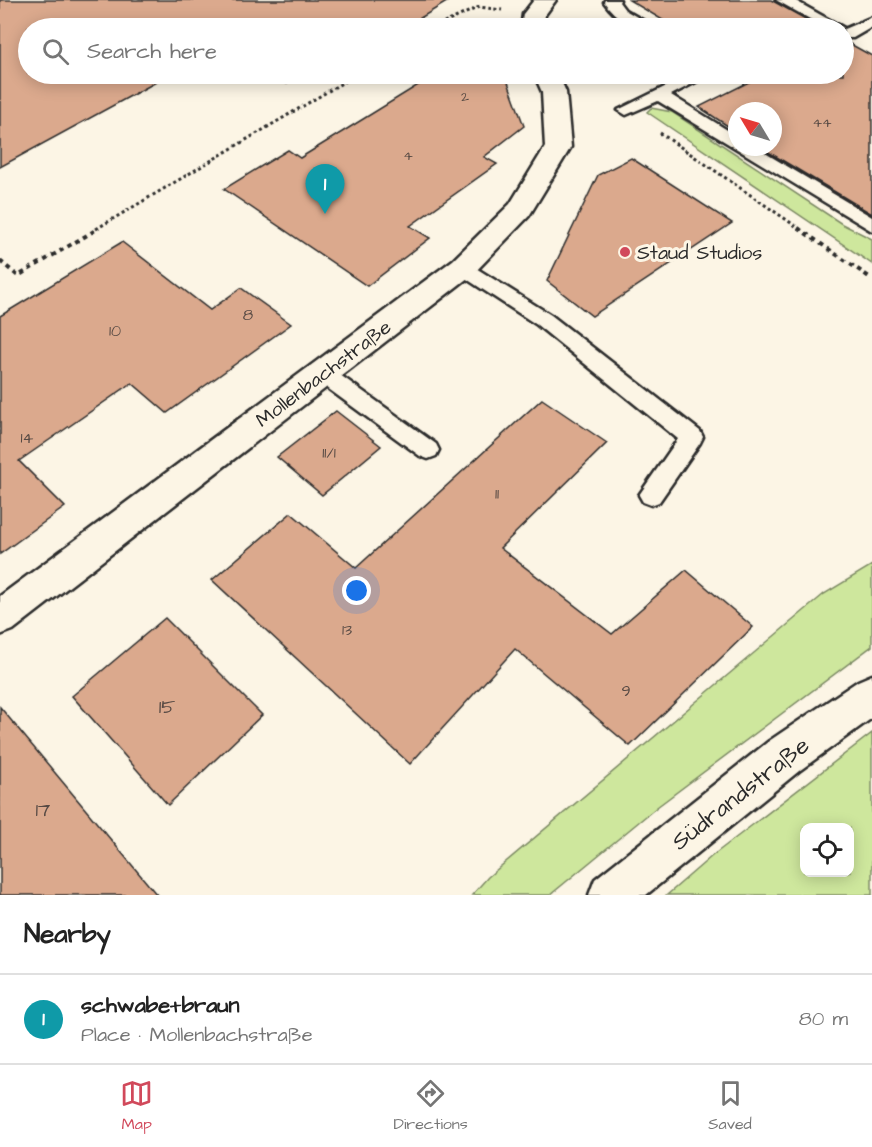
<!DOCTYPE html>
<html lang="en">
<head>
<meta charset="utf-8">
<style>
	:root { --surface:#fff; --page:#f6f6f6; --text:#222; --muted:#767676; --line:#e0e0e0; --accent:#d1495b }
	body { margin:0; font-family:"Architects Daughter",sans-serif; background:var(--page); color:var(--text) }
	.controls { position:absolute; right:18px; bottom:18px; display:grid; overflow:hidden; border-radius:12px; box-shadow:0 3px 15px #0003 }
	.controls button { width:54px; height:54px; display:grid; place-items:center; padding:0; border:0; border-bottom:2px solid var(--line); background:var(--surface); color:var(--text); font:30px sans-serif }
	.compass { position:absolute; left:728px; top:102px; width:54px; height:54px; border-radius:50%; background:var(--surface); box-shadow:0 3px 15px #0003; rotate:308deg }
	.you { position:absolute; left:357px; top:591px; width:21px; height:21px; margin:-15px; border:4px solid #fff; border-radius:50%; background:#1a73e8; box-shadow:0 0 0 9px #1a73e833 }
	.badge { display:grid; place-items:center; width:39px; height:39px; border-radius:50%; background:var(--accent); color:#fff; font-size:20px; font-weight:700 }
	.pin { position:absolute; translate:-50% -50px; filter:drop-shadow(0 2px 3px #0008) }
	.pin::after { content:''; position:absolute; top:32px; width:21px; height:18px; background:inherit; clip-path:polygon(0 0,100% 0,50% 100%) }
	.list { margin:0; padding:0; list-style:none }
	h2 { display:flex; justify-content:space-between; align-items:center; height:78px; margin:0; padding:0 24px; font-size:26px }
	h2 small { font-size:20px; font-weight:400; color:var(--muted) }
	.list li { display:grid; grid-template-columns:39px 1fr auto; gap:18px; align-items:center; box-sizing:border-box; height:90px; padding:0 24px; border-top:2px solid var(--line) }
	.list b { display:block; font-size:22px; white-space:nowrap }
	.list p { margin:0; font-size:20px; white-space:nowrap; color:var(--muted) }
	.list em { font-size:20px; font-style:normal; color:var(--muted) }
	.icon { flex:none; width:33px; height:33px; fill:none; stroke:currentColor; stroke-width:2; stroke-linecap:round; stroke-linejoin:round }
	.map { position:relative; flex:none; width:872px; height:895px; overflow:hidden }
	.search { position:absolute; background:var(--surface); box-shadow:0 3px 15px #0003; left:18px; right:18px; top:18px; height:66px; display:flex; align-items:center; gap:15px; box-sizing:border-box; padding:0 21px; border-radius:33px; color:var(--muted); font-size:22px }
	.sheet { height:168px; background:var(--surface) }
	nav { display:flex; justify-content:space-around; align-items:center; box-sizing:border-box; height:84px; border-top:2px solid var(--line); background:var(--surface); font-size:16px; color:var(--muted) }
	nav a { display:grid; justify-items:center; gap:3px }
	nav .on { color:var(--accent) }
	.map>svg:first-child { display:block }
	.green { fill:#cee79d; stroke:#7c8964; stroke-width:1.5; fill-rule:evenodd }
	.building { fill:#dba98d; stroke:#2b2b2b; stroke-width:1.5 }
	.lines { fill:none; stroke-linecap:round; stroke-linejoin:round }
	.lane-casing { stroke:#2b2b2b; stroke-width:5 }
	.street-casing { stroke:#2b2b2b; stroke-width:5 }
	.secondary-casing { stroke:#2b2b2b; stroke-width:5 }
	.path-far1 { stroke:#2b2b2b; stroke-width:3; stroke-dasharray:3 3; stroke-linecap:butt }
	.path { stroke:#2b2b2b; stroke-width:4; stroke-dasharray:4.5 4.5; stroke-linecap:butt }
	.lane { fill:#fcf5e5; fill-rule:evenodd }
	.street { fill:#fcf5e5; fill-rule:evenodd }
	.secondary { fill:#fcf5e5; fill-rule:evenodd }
	.poi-dot { fill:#d1495b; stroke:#fcf5e5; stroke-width:2 }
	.labels { text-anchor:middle; stroke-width:6; stroke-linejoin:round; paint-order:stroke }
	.far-number-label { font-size:14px; fill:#574a44 }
	.number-label { font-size:16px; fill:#574a44 }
	.poi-label { font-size:20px; fill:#2b2b2b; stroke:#fcf5e5; text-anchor:start }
	.street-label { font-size:20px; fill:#2b2b2b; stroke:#fcf5e5 }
	.near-number-label { font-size:20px; fill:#574a44 }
	.near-street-label { font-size:24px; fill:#2b2b2b; stroke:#fcf5e5 }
</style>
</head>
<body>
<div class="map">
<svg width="872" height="895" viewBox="0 0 872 895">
	<rect width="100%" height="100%" fill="#fcf5e5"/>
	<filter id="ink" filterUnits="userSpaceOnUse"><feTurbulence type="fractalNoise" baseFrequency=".0167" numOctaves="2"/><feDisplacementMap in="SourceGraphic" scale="12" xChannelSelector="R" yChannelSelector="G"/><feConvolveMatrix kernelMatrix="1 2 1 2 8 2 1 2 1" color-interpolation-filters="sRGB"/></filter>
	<g filter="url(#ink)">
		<path class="green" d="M 651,108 L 672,112 L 842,224 L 872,239 L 872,264 L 647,112 Z
			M 872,565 L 872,646 L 657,807 L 550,895 L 472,895 L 488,877 L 824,594 Z
			M 872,733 L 872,895 L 667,895 L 712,856 ZM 804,828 L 850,828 L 850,872 L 804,872 Z"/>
		<path class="building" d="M 0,0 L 450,0 L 404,28 L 28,28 L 28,74 L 171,74 L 0,167 Z
			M 629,0 L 771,0 L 822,28 L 676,28 Z
			M 843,40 L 872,56 L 872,214 L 760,147 L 773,147 L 773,111 L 737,111 L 737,132 L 699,107 L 757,78 L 750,74 L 843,74 Z
			M 267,74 L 305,74 L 287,84 Z
			M 436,74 L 505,74 L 524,126 L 484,157 L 497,164 L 410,226 L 430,238 L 367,286 L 224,189 L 288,150 L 300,158 Z
			M 631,158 L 732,223 L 592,316 L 547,281 L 598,175 Z
			M 122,242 L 210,310 L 241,288 L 291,324 L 167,413 L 132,383 L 19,461 L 65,507 L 0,554 L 0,316 Z
			M 542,399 L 607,443 L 500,548 L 612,634 L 686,570 L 753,627 L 630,746 L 515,649 L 410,764 L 212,580 L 291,513 L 356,568 Z
			M 336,411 L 381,446 L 322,495 L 277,457 Z
			M 165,618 L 262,715 L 168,805 L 72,696 Z
			M 0,707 L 157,895 L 0,895 Z"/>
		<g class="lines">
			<defs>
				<path id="lane" d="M 605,0 L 620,0 L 619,2 L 625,10 L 656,28 C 634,30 617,20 604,2 Z
					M 776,0 L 794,0 L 844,28 L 826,28 Z
					M 872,17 L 872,27 L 853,38 L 844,38 L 844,29 Z
					M 691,74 L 711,74 L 671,95 L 737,136 L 737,147 L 755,147 L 872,217 L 872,231 L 658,101 L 626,115 L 618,110 Z
					M 463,260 L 551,315 L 700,431 L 703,437 L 700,443 L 659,502 L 651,505 L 643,502 L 639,495 L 678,439 L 537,325 L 456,272 L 453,267 L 456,262 Z
					M 322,365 L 329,367 L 436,444 L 439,450 L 436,456 L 428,459 L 420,456 L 315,379 L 311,373 L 315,367 Z"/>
				<path id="street" d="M 534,0 L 556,0 L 545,15 L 543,28 L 521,28 L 523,14 Z
					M 534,74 L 558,74 L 566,92 L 571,147 L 529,216 L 473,274 L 13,630 L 0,635 L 0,596 L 453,260 L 510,204 L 545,147 L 542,92 Z"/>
				<path id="secondary" d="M 872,675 L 872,718 L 799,771 L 646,895 L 589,895 L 595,879 L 769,741 L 858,681 Z"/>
			</defs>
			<use href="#lane" class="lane-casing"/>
			<use href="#street" class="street-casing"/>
			<use href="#secondary" class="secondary-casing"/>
			<path class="path-far1" d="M 433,28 L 479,7 L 502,10
				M 660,133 L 800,229
				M 96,229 L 357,74"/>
			<path class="path" d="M 798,228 L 872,279
				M 0,261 L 18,276 L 99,228"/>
			<use href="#lane" class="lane"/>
			<use href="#street" class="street"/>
			<use href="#secondary" class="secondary"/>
		</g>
	</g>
	<circle class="poi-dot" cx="625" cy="252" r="6"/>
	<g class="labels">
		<g class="far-number-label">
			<text x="465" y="101">2</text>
			<text x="822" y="127">44</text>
			<text x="408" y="160">4</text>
		</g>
		<g class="number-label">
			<text x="248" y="320">8</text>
			<text x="115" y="336">10</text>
			<text x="27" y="443">14</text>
			<text x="329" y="458">11/1</text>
			<text x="497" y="499">11</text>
			<text x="347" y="635">13</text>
			<text x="626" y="696">9</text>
		</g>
		<g class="poi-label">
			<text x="637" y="259">Staud Studios</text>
		</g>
		<g class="street-label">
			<text transform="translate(323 373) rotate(-37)" y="7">Mollenbachstraße</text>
		</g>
		<g class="near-number-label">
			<text x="167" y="713">15</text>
			<text x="43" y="816">17</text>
		</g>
		<g class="near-street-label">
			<text transform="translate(740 793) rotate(-38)" y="8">Südrandstraße</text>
		</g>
	</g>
</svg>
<div class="controls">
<button><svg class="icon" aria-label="locate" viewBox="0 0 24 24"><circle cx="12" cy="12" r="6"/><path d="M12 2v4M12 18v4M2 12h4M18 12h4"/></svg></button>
</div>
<svg class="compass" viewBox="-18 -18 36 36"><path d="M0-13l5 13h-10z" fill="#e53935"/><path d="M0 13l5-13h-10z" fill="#767676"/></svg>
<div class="you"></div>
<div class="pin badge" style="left:325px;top:214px;background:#0f9aa8">1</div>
<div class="search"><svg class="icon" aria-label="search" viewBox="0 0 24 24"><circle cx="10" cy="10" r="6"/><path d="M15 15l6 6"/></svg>Search here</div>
</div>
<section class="sheet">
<h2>Nearby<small></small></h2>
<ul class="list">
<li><span class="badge" style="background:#0f9aa8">1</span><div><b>schwabe+braun</b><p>Place · Mollenbachstraße</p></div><em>80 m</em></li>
</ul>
</section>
<nav>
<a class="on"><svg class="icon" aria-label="map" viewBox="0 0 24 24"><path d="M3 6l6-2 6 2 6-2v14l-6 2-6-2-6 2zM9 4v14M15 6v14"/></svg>Map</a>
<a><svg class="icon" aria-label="directions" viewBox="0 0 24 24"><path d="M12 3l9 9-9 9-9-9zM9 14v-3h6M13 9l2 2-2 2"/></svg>Directions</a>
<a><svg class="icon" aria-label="saved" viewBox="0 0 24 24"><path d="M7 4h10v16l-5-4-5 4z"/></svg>Saved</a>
</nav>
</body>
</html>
